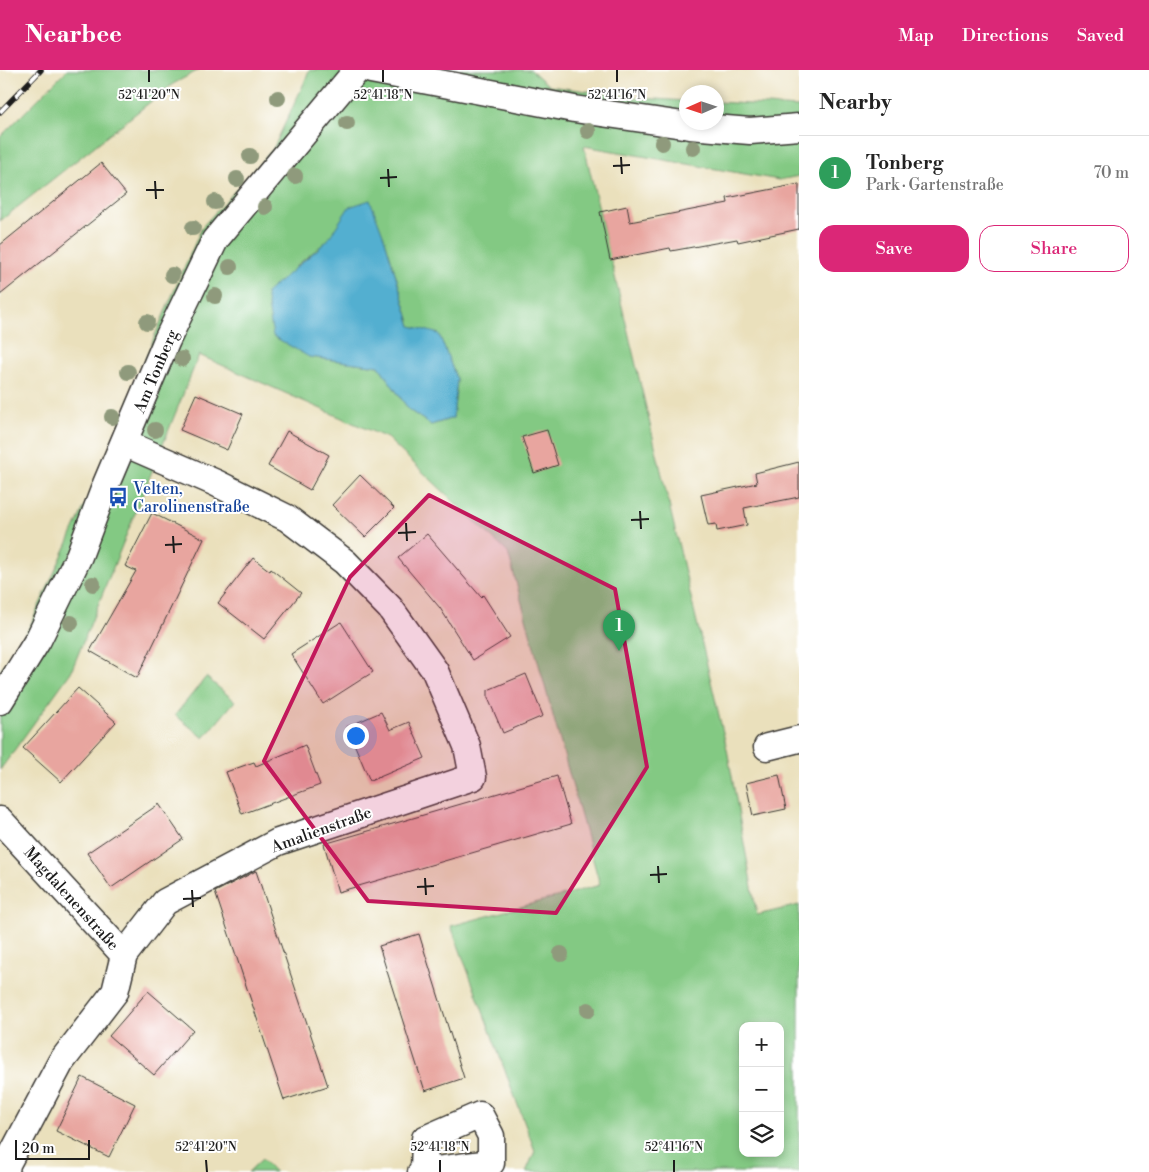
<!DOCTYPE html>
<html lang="en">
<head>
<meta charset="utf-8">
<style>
	:root { --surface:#fff; --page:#f2f2f2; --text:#222; --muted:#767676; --line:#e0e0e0; --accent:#db2777 }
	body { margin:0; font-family:"Libre Bodoni",serif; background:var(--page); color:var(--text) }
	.controls { position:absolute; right:15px; bottom:15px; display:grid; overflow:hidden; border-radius:10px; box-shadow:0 2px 8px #0003 }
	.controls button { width:45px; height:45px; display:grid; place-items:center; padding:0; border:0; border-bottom:1px solid var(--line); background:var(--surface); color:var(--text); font:25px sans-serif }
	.compass { position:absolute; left:679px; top:15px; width:45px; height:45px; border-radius:50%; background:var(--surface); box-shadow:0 2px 8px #0003; rotate:267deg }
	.scale { position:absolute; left:15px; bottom:12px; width:75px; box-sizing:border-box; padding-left:5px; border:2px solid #1c1c1c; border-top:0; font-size:14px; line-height:18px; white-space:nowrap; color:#1c1c1c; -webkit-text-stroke:4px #fff; paint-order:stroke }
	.you { position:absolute; left:355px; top:665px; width:18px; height:18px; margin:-12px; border:4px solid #fff; border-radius:50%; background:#1a73e8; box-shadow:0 0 0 8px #1a73e833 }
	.badge { display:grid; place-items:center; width:32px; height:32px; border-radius:50%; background:var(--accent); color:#fff; font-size:16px; font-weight:700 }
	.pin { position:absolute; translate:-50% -41px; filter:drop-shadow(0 1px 2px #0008) }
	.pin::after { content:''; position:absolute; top:26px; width:18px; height:15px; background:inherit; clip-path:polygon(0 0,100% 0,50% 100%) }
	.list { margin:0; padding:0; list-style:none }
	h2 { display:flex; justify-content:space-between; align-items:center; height:65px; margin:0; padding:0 20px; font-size:21px }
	h2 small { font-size:16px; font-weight:400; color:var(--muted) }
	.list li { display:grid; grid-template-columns:32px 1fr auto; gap:15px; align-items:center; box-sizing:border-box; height:75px; padding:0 20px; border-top:1px solid var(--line) }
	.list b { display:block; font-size:19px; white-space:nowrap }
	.list p { margin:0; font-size:16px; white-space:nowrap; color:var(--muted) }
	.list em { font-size:16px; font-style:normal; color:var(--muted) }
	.actions { display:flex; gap:10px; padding:15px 20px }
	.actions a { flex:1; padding:11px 0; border:1px solid var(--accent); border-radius:15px; text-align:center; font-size:18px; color:var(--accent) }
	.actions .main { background:var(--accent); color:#fff }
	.icon { flex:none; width:28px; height:28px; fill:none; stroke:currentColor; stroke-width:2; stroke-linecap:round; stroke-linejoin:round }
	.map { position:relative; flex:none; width:799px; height:1102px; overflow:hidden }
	header { display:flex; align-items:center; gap:30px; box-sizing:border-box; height:70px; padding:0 25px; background:var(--accent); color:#fff }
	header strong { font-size:24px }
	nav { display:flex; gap:28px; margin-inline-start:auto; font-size:18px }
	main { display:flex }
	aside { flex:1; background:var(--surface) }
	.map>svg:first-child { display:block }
	.green { fill:#83c983; stroke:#507250; fill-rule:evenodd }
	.water { fill:#52afd0; stroke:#376676 }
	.building { fill:#e8a59f }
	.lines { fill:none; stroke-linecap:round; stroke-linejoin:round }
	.street-casing { stroke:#3b3934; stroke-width:29 }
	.street { stroke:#fff; stroke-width:26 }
	.rail-casing { stroke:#1c1c1c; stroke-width:5.5 }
	.rail { stroke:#fff; stroke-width:4; stroke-dasharray:11; stroke-linecap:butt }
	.tree { fill:#8f9a7b }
	.marked { fill:#c2185b; fill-opacity:0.2; stroke:#c2185b; stroke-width:4; stroke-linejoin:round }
	.ticks { fill:none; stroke:#1c1c1c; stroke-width:2 }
	.labels { text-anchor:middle; stroke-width:4; stroke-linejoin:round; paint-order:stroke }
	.street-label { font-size:16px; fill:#1c1c1c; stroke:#fff }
	.transit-label { font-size:16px; fill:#164399; stroke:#fff; text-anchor:start }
	.ticks-label { font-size:12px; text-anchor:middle; fill:#1c1c1c; stroke:#fff; stroke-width:4; stroke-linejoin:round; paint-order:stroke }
</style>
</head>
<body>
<header>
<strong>Nearbee</strong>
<nav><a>Map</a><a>Directions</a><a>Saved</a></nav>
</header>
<main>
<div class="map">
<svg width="799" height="1102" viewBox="0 0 799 1102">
	<rect width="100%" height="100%" fill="#fff"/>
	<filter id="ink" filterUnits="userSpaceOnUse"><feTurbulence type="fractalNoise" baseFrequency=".02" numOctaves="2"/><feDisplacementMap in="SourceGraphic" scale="10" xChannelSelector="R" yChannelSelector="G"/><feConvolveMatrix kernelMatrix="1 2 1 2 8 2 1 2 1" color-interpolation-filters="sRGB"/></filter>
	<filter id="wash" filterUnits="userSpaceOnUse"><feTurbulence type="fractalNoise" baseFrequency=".0096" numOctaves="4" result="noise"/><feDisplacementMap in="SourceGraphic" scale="20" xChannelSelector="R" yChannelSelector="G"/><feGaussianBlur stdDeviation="1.12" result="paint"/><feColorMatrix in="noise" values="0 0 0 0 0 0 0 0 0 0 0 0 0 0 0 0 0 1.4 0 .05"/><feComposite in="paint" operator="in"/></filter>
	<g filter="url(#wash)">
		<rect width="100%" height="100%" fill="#eae0bc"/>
		<path class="green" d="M 67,0 L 199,0 L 173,14 L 0,151 L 0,67 Z
			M 309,0 L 531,0 L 549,16 L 639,28 L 686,31 L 686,52 L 716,52 L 717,32 L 799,37 L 799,106 L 779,110 L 584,76 L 727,679 L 757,845 L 799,835 L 799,1102 L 526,1102 L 535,1081 L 451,856 L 600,815 L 508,483 L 387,368 L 199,285 L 71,602 L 0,700 L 0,602 L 29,558 L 90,424 L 111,378 L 155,265 L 202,157 L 273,79 L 305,11 ZM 385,170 L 411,256 L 439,265 L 457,310 L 453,348 L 431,355 L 409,340 L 379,296 L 310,287 L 296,196 L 327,171 ZM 743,956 L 780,956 L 780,1083 L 743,1083 Z
			M 206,607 L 235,631 L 204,668 L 175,645 Z
			M 262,1089 L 275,1102 L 248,1102 Z"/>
		<path class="water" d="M 370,130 L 385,170 L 411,256 L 439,264 L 457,310 L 453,348 L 431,355 L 409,340 L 379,296 L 309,287 L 273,266 L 266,223 L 327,171 L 349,137 Z"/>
		<g id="blocks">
			<path class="building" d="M 101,93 L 126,124 L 0,225 L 0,175 Z
				M 799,114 L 799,159 L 738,172 L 737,169 L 671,181 L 670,178 L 610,190 L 600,142 L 627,136 L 630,152 L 728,133 L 727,128 Z
				M 196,324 L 243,344 L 227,380 L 180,360 Z
				M 547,360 L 558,395 L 534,403 L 522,367 Z
				M 287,361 L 329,385 L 310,420 L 268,396 Z
				M 799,392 L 799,427 L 744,438 L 747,455 L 717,461 L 716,454 L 708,455 L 701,425 L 757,413 L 755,403 Z
				M 360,405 L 394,438 L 365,467 L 332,435 Z
				M 152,443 L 204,469 L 137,608 L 90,581 L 136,501 L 125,496 Z
				M 427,464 L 481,527 L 483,525 L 510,567 L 473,590 L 440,538 L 398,488 Z
				M 253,488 L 270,501 L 271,499 L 301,523 L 264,569 L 218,533 Z
				M 341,552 L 373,602 L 323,634 L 291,584 Z
				M 526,604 L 543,646 L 503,663 L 488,628 L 488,620 Z
				M 78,618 L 116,652 L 61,712 L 23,678 Z
				M 381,642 L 390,660 L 409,652 L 425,688 L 370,711 L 347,657 Z
				M 305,675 L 320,715 L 242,744 L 226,702 L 254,692 L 256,696 Z
				M 779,705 L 786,739 L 753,746 L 746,713 Z
				M 557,706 L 571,754 L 338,822 L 324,774 Z
				M 159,734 L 183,769 L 111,818 L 87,783 Z
				M 256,801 L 328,1016 L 284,1030 L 215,822 Z
				M 419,864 L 464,1008 L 425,1021 L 379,876 Z
				M 148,921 L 193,960 L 154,1005 L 109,966 Z
				M 82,1007 L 135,1034 L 109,1087 L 56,1061 Z"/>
		</g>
	</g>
	<g filter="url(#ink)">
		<use href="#blocks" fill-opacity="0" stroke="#3b3934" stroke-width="1"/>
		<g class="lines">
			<defs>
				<path id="street" d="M 371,0 L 574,39 L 690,56 L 750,61 L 799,57
					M 0,631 L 38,570 L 79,486 L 106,414 L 167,270 L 215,170 L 357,0
					M 767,677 L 799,669
					M 0,750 L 124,885
					M 6,1102 L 7,1094 L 61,992 L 115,922 L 124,885 L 165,832 L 278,772 L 473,707 L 467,676 L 435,601 L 390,538 L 345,492 L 287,448 L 216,413 L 124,373
					M 421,1102 L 491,1093 L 491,1066 L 480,1045 L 425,1069 L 424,1101"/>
			</defs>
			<use href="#street" class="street-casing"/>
			<use href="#street" class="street"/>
			<defs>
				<path id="rail" d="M 0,42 L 41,0"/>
			</defs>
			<use href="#rail" class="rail-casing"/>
			<use href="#rail" class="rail"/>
		</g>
		<g class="tree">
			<circle cx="278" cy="28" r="8"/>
			<circle cx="347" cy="53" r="8"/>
			<circle cx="588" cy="61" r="8"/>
			<circle cx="662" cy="73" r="8"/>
			<circle cx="693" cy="78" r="8"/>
			<circle cx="250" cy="86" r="8"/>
			<circle cx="295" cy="106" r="8"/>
			<circle cx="237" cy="109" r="8"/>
			<circle cx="215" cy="132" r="8"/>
			<circle cx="265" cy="137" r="8"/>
			<circle cx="193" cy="158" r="8"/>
			<circle cx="230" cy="197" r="8"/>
			<circle cx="172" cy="205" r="8"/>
			<circle cx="215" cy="226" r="8"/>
			<circle cx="147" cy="252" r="8"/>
			<circle cx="182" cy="289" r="8"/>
			<circle cx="128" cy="302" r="8"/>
			<circle cx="112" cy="347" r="8"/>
			<circle cx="155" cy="360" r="8"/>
			<circle cx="93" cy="514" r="8"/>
			<circle cx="71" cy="553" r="8"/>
			<circle cx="561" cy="884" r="8"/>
			<circle cx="588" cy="940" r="8"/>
		</g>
	</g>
	<path class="marked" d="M 429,425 L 615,519 L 647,697 L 556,843 L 368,831 L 264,691 L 350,507 Z"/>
	<path class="ticks" d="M 149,0 L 149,12M 383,0 L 383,12M 617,0 L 617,12M 621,87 L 622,104M 613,96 L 630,95M 388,99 L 389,117M 380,108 L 397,107M 155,111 L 156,129M 146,120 L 164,120M 640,441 L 641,459M 631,450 L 649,449M 406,453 L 407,471M 398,463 L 416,462M 173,466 L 174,483M 165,475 L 182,474M 658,796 L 659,813M 650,805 L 667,804M 425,808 L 426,825M 417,817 L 434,816M 192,820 L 193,837M 183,829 L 201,828M 206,1090 L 207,1102M 440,1090 L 440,1102M 674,1090 L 674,1102"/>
	<defs>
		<symbol id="bus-bare" viewBox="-9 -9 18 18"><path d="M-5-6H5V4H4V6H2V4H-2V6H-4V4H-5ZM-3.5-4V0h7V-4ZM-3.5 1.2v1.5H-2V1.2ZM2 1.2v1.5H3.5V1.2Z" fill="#1a4fb4" stroke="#fff" stroke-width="2.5" paint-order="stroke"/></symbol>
	</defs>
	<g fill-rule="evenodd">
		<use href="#bus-bare" x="104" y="413" width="28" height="28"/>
	</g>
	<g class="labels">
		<g class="street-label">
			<text transform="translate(155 301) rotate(-67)" y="6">Am Tonberg</text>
			<text transform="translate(321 759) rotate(-20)" y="6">Amalienstraße</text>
			<text transform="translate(72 828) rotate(48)" y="6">Magdalenenstraße</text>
		</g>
		<g class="transit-label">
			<text x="133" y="424">Velten,<tspan x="133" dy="18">Carolinenstraße</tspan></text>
		</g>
	</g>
	<g class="ticks-label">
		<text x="149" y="29">52°41'20"N</text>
		<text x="383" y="29">52°41'18"N</text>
		<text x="617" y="29">52°41'16"N</text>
		<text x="206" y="1081">52°41'20"N</text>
		<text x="440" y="1081">52°41'18"N</text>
		<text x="674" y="1081">52°41'16"N</text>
	</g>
</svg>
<div class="controls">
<button>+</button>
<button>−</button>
<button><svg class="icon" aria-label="layers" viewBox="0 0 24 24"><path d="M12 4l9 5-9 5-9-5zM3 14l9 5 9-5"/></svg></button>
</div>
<svg class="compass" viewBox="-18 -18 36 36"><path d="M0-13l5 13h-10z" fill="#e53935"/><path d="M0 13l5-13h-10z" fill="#767676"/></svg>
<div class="scale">20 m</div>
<div class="you"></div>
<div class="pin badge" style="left:619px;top:581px;background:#2e9e5b">1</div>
</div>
<aside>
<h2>Nearby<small></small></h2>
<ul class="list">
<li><span class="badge" style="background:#2e9e5b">1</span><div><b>Tonberg</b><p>Park · Gartenstraße</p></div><em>70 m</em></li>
</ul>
<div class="actions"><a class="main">Save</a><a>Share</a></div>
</aside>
</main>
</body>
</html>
